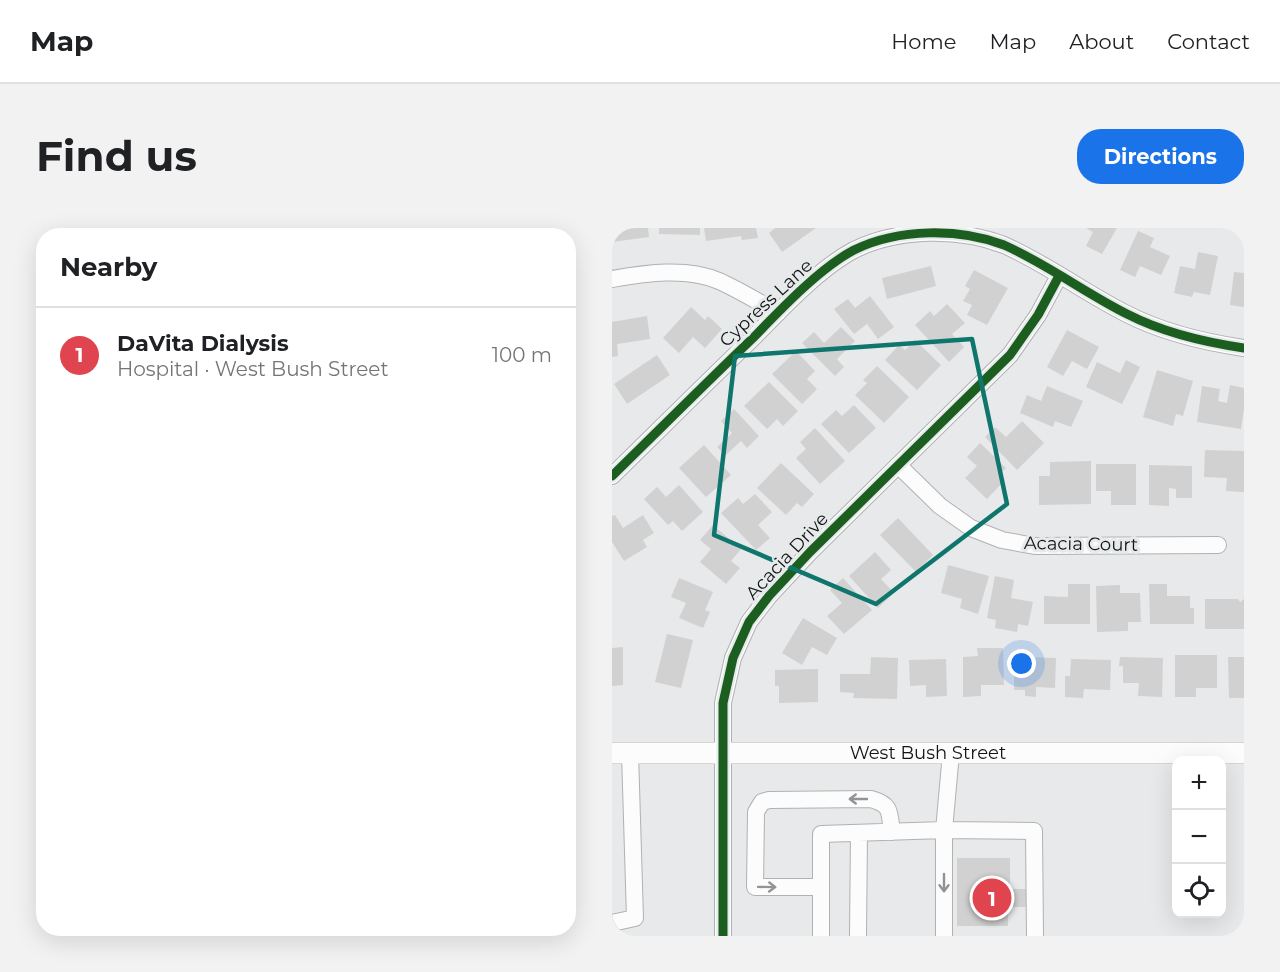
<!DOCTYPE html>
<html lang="en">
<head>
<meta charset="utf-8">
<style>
	:root { --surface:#fff; --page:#f2f2f2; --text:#202124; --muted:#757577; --line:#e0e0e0; --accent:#1a73e8 }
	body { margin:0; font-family:Montserrat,sans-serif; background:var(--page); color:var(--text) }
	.controls { position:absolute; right:18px; bottom:18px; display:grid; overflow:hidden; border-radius:12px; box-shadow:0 6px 24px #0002 }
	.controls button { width:54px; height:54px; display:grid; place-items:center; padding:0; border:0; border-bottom:2px solid var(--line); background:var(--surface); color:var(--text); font:30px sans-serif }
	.you { position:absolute; left:410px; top:436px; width:21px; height:21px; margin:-15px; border:4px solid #fff; border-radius:50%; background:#1a73e8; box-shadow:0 0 0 9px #1a73e833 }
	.badge { display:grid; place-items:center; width:39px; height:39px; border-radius:50%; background:var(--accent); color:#fff; font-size:20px; font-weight:700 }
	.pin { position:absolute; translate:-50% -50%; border:3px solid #fff; box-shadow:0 2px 6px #0006 }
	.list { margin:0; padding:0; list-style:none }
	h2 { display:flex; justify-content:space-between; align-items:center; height:78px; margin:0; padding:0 24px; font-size:26px }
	h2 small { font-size:20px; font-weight:400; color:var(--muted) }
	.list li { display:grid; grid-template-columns:39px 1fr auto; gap:18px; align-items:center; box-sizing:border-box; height:96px; padding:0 24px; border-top:2px solid var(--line) }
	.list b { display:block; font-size:22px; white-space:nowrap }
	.list p { margin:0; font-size:20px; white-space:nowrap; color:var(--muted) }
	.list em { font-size:20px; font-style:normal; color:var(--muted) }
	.icon { flex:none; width:33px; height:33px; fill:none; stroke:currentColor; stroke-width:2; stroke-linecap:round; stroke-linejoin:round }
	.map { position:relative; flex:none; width:632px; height:708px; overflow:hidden; border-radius:24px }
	header { display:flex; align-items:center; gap:36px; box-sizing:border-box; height:84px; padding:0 30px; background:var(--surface); border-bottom:2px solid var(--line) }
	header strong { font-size:28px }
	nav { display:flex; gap:33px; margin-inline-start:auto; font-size:21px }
	.intro { display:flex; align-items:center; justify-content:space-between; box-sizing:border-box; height:144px; padding:0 36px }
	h1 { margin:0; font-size:42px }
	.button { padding:15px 27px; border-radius:24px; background:var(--accent); color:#fff; font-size:21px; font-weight:700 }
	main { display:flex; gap:36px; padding:0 36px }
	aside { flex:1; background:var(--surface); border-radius:24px; box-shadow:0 6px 24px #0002 }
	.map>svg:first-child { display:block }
	.building { fill:#d1d1d1 }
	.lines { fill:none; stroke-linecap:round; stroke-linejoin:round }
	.minor-casing { stroke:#b0b1b2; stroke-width:18 }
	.major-casing { stroke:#b0b1b2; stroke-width:22 }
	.minor { stroke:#fcfcfc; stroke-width:16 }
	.major { stroke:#fcfcfc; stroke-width:21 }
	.cycleway-casing { stroke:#e7eaeb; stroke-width:13 }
	.cycleway { stroke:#1b5e20; stroke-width:9 }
	.oneway { stroke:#939394 }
	.marked { fill:none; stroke:#0f766e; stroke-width:4.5; stroke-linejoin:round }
	.labels { text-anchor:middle; stroke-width:6; stroke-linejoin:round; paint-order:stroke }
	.street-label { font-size:18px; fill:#131314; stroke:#e7eaeb }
</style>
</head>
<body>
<header>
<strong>Map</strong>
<nav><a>Home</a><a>Map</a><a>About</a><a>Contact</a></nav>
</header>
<div class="intro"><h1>Find us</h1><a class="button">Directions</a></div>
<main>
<aside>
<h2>Nearby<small></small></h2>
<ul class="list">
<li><span class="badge" style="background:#e0444e">1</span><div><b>DaVita Dialysis</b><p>Hospital · West Bush Street</p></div><em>100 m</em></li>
</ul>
</aside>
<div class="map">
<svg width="632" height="708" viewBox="0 0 632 708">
	<rect width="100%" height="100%" fill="#e8e9ea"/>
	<path class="building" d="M 0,0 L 36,0 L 37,9 L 0,14 Z
		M 47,0 L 88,0 L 88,7 L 47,6 Z
		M 92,0 L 144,0 L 146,10 L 130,12 L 129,8 L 94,13 Z
		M 163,0 L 204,0 L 170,24 L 157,5 Z
		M 474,0 L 505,0 L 490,26 L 474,18 L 481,4 Z
		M 526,3 L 542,10 L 538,19 L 558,28 L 549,47 L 528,38 L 523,49 L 508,42 Z
		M 586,24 L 606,28 L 598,67 L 582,64 L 580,69 L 562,65 L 568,38 L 583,41 Z
		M 319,38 L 324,58 L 275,71 L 270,50 Z
		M 362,42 L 396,60 L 375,97 L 355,87 L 360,77 L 351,73 L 358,61 L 353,58 Z
		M 622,44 L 632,45 L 632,79 L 618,77 Z
		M 258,68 L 282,99 L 266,111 L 255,96 L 242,106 L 222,81 L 236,71 L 243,80 Z
		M 335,76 L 353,95 L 340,106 L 352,119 L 337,134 L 303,97 L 318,83 L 322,88 Z
		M 79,79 L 93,92 L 96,88 L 110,101 L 93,120 L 81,109 L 67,125 L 51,110 Z
		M 35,88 L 38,111 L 5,116 L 6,128 L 0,129 L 0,94 Z
		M 229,99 L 243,113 L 225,131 L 232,139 L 223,148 L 190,115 L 202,104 L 212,115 Z
		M 455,102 L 487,119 L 475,141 L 460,133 L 451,148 L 435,139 Z
		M 303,112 L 329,137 L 305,162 L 273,132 L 287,117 L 293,122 Z
		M 184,123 L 203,143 L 195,151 L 205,161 L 190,176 L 160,146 Z
		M 45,127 L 58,147 L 15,176 L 2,156 Z
		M 514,132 L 528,139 L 510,176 L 474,159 L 485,134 L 508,145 Z
		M 265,138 L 297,169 L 272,195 L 243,167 L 255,155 L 251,152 Z
		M 545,142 L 581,153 L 571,188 L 564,186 L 561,198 L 531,189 Z
		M 157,154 L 186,183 L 171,198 L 165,191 L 155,201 L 132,178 Z
		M 618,157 L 632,160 L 632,181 L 629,201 L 585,194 L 590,158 L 608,161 L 606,173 L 615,175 Z
		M 435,158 L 471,173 L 459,199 L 443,193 L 441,199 L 408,185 L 415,167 L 429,173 Z
		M 242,177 L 264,200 L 237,225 L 209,196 L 224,182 L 230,188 Z
		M 122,181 L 147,208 L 135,220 L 129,213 L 114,227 L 105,219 L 120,205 L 109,193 Z
		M 410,193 L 432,215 L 405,242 L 373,209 L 383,199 L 394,209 Z
		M 203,200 L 233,233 L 208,256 L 184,230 L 194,221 L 188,214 Z
		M 368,215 L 394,240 L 387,246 L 393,252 L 375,271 L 353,250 L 365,238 L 355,229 Z
		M 92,217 L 119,247 L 94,269 L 67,240 Z
		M 593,222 L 632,223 L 632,264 L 614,263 L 615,250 L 592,249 Z
		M 479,233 L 479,276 L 427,277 L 427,248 L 438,248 L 438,234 Z
		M 169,235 L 202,266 L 190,279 L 185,275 L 174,287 L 145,260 Z
		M 484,236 L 524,236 L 524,277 L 499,277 L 499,263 L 484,263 Z
		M 537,237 L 580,238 L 580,270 L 564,270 L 564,261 L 557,260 L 557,278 L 537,277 Z
		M 67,257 L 91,284 L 70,303 L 61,293 L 56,297 L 32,271 L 45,259 L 54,269 Z
		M 143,266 L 160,284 L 146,297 L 158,310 L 144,322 L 109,285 L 126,270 L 131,276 Z
		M 3,287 L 11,300 L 31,287 L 42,305 L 31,312 L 35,319 L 12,333 L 0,314 L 0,288 Z
		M 286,290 L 321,327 L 304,344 L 268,307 Z
		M 101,297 L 129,321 L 119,333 L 128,340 L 114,356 L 88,334 L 99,321 L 88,312 Z
		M 263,324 L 279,342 L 269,351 L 282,365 L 266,380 L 237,348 Z
		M 336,337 L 377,348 L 366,386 L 348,380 L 350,371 L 329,365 Z
		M 383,348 L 402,352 L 399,370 L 421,374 L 416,398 L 406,396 L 405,404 L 383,400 L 384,392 L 375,390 Z
		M 67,350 L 101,364 L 93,382 L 98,384 L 91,400 L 67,390 L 74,375 L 59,369 Z
		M 231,350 L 260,382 L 232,406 L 215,388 L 230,375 L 218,362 Z
		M 456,356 L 478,356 L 478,396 L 432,396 L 432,368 L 456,369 Z
		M 537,356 L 555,356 L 555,368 L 578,368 L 578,380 L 582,380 L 582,396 L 538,396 Z
		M 508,357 L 508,365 L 528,365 L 529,394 L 516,394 L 516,403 L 485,404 L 484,358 Z
		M 593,371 L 626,371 L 628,374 L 632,371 L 632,401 L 593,401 Z
		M 191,390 L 225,410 L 215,427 L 200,419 L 190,437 L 170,425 Z
		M 55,406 L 81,412 L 69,460 L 43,454 Z
		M 11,419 L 11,457 L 0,458 L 0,420 Z
		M 365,420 L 391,420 L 392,457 L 369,457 L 369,468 L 351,469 L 351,429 L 366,428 Z
		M 563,427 L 605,427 L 605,460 L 584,460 L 584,469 L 563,469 Z
		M 259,429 L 286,430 L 285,471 L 241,470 L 242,465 L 228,464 L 228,446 L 258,446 Z
		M 402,429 L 444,430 L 443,460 L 424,459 L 424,469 L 413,468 L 413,462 L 402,462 Z
		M 508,429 L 551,430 L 550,469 L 526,468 L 527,455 L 511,455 L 511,438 L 507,438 Z
		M 616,429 L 632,429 L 632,470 L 617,470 Z
		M 334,431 L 335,468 L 314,469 L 314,457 L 298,458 L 297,432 Z
		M 459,431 L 499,432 L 498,462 L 472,461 L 471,470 L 453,469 L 453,448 L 458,448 Z
		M 206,441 L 206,474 L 167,475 L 167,458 L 163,458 L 163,442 Z
		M 345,630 L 398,630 L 398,661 L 416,661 L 416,679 L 396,679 L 396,698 L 345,698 Z"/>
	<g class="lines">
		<defs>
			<path id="minor" d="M 0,51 C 34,45 75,39 107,53 C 127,62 147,74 166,85
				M 286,237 L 328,278 L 359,300 L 390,312 L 423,318 L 606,317
				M 0,248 C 48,201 95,154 143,108 C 170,80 208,40 242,22 C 287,0 347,0 392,17 C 435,36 473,65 515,86 C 552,105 591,114 632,120
				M 209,659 L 143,659 L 144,584 L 150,574 L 157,572 L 259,571 C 280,577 277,584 280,604
				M 0,695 L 23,690 L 18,525
				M 111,708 L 111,475 L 121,430 L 137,394 L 157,368 L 198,324 L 398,127 L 426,87 L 447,48
				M 209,708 L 209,606 L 332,602 L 422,603 L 423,708
				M 246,708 L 247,605
				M 332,708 L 332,602 L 339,525"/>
			<g id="major">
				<path id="s1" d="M 0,525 L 632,525"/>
			</g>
		</defs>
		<use href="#minor" class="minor-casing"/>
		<use href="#major" class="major-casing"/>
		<use href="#minor" class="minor"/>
		<use href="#major" class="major"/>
		<defs>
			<path id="cycleway" d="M 0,248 C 48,201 95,154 143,108 C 170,80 208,40 242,22 C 287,0 347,0 392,17 C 435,36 473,65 515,86 C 552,105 591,114 632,120
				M 111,708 L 111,475 L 121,430 L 137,394 L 157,368 L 198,324 L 398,127 L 426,87 L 447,48"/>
		</defs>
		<use href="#cycleway" class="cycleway-casing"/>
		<use href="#cycleway" class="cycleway"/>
	</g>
	<defs><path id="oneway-shaft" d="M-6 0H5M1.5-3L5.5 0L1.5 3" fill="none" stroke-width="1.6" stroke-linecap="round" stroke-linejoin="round" transform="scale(1.5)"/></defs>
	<g class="oneway">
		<use href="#oneway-shaft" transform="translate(246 571) rotate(180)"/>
		<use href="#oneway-shaft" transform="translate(332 655) rotate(90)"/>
		<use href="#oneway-shaft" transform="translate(155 659) rotate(1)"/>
	</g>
	<path class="marked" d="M 360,111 L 395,276 L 264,376 L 102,307 L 123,128 Z"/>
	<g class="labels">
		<g class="street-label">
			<text transform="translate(154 75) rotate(-43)" y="6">Cypress Lane</text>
			<text transform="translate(469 316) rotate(1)" y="6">Acacia Court</text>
			<text transform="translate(175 328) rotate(-47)" y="6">Acacia Drive</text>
			<text dy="6" stroke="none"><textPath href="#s1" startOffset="316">West Bush Street</textPath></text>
		</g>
	</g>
</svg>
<div class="controls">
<button>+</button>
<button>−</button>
<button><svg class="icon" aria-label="locate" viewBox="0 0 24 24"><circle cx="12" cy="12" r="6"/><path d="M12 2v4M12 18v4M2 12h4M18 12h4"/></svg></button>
</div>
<div class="you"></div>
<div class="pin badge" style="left:380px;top:670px;background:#e0444e">1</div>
</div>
</main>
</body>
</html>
